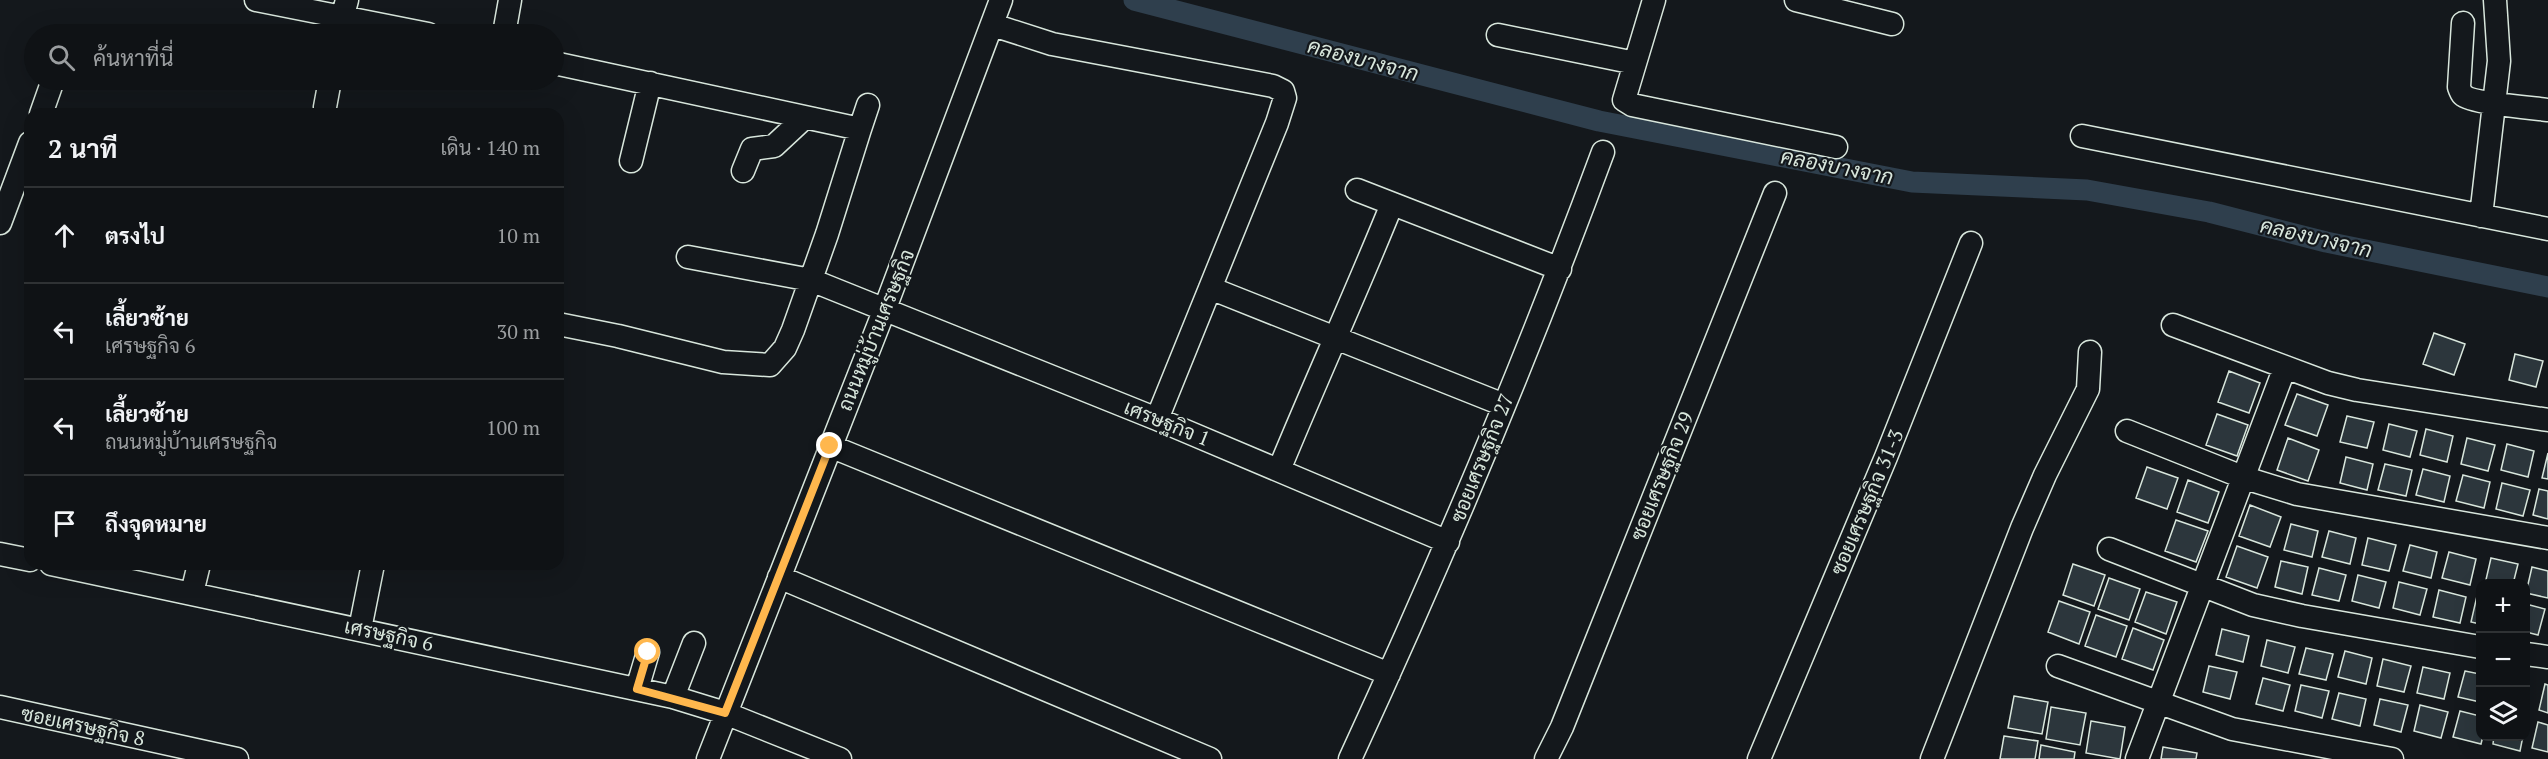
<!DOCTYPE html>
<html lang="th">
<head>
<meta charset="utf-8">
<style>
	:root { --surface:#0f1215; --page:#181b1e; --text:#f1f3f6; --muted:#9b9ea0; --line:#2f3234 }
	body { margin:0; font-family:"PT Serif",Sarabun,serif; background:var(--page); color:var(--text) }
	.controls { position:absolute; right:18px; bottom:18px; display:grid; overflow:hidden; border-radius:12px; box-shadow:0 6px 24px #0002 }
	.controls button { width:54px; height:54px; display:grid; place-items:center; padding:0; border:0; border-bottom:2px solid var(--line); background:var(--surface); color:var(--text); font:30px sans-serif }
	.stop { position:absolute; width:18px; height:18px; margin:-14px; border:4px solid #ffb74d; border-radius:50%; background:#fff }
	.stop.end { background:#ffb74d; border-color:#fff; box-shadow:0 2px 6px #0008 }
	.list { margin:0; padding:0; list-style:none }
	h2 { display:flex; justify-content:space-between; align-items:center; height:78px; margin:0; padding:0 24px; font-size:26px }
	h2 small { font-size:20px; font-weight:400; color:var(--muted) }
	.list li { display:grid; grid-template-columns:39px 1fr auto; gap:18px; align-items:center; box-sizing:border-box; height:96px; padding:0 24px; border-top:2px solid var(--line) }
	.list b { display:block; font-size:22px; white-space:nowrap }
	.list p { margin:0; font-size:20px; white-space:nowrap; color:var(--muted) }
	.list em { font-size:20px; font-style:normal; color:var(--muted) }
	.icon { flex:none; width:33px; height:33px; fill:none; stroke:currentColor; stroke-width:2; stroke-linecap:round; stroke-linejoin:round }
	.map { position:relative; flex:none; width:2548px; height:759px; overflow:hidden }
	.search { position:absolute; background:var(--surface); box-shadow:0 6px 24px #0002; left:24px; top:24px; width:540px; height:66px; display:flex; align-items:center; gap:15px; box-sizing:border-box; padding:0 21px; border-radius:33px; color:var(--muted); font-size:22px }
	.panel { position:absolute; background:var(--surface); box-shadow:0 6px 24px #0002; left:24px; top:108px; width:540px; height:462px; border-radius:18px }
	.map>svg:first-child { display:block }
	.lines { fill:none; stroke-linecap:round; stroke-linejoin:round }
	.canal { stroke:#2f3f4d; stroke-width:21 }
	.building { fill:#2c363c; stroke:#d8e6dc; stroke-width:1.5 }
	.minor-casing { stroke:#d8e6dc; stroke-width:25 }
	.minor { stroke:#14181c; stroke-width:22 }
	.route { stroke:#ffb74d; stroke-width:8 }
	.labels { text-anchor:middle; stroke-width:4.5; stroke-linejoin:round; paint-order:stroke }
	.street-label { font-size:20px; fill:#d8e6dc; stroke:#14181c }
	.water-label { font-size:21px; font-style:italic; fill:#d8e6dc; stroke:#14181c }
</style>
</head>
<body>
<div class="map">
<svg width="2548" height="759" viewBox="0 0 2548 759">
	<rect width="100%" height="100%" fill="#14181c"/>
	<g class="lines">
		<path class="canal" d="M 1134,0 L 1599,121 L 1912,182 L 2087,190 L 2209,212 L 2326,242 L 2548,287"/>
	</g>
	<path class="building" d="M 2434,333 L 2465,344 L 2454,375 L 2423,364 Z
		M 2515,354 L 2543,361 L 2536,387 L 2509,380 Z
		M 2229,371 L 2260,383 L 2249,413 L 2218,402 Z
		M 2297,394 L 2328,405 L 2317,436 L 2285,425 Z
		M 2217,414 L 2248,425 L 2237,456 L 2206,445 Z
		M 2347,416 L 2374,422 L 2367,448 L 2340,442 Z
		M 2389,424 L 2417,431 L 2410,457 L 2383,450 Z
		M 2426,429 L 2453,436 L 2447,462 L 2420,455 Z
		M 2288,438 L 2319,450 L 2308,481 L 2277,470 Z
		M 2467,438 L 2495,445 L 2488,471 L 2461,464 Z
		M 2507,444 L 2534,451 L 2528,477 L 2501,470 Z
		M 2548,453 L 2548,479 L 2542,478 Z
		M 2346,457 L 2373,464 L 2367,490 L 2340,483 Z
		M 2385,464 L 2412,470 L 2406,496 L 2378,490 Z
		M 2147,467 L 2178,478 L 2167,509 L 2136,498 Z
		M 2423,469 L 2450,476 L 2444,502 L 2416,495 Z
		M 2463,475 L 2490,482 L 2484,508 L 2456,501 Z
		M 2188,480 L 2219,492 L 2208,523 L 2177,512 Z
		M 2502,483 L 2530,490 L 2523,516 L 2496,509 Z
		M 2539,489 L 2548,491 L 2548,519 L 2533,515 Z
		M 2250,505 L 2281,517 L 2270,547 L 2239,536 Z
		M 2176,520 L 2208,531 L 2196,562 L 2165,551 Z
		M 2291,524 L 2318,531 L 2312,557 L 2284,550 Z
		M 2329,531 L 2356,538 L 2350,564 L 2322,557 Z
		M 2368,538 L 2396,545 L 2389,571 L 2362,565 Z
		M 2410,545 L 2437,552 L 2431,578 L 2403,571 Z
		M 2237,546 L 2268,557 L 2257,588 L 2226,577 Z
		M 2449,552 L 2476,559 L 2470,585 L 2442,578 Z
		M 2491,558 L 2518,564 L 2513,584 L 2485,584 Z
		M 2281,561 L 2308,567 L 2302,594 L 2275,587 Z
		M 2073,564 L 2105,575 L 2094,606 L 2063,595 Z
		M 2532,567 L 2548,571 L 2548,598 L 2526,593 Z
		M 2319,568 L 2346,575 L 2339,601 L 2312,595 Z
		M 2358,575 L 2386,582 L 2379,608 L 2352,601 Z
		M 2109,578 L 2140,589 L 2129,620 L 2098,609 Z
		M 2399,582 L 2427,589 L 2420,615 L 2393,608 Z
		M 2439,590 L 2466,597 L 2460,623 L 2433,617 Z
		M 2146,592 L 2177,602 L 2166,634 L 2135,622 Z
		M 2477,596 L 2480,597 L 2480,624 L 2471,622 Z
		M 2059,601 L 2090,612 L 2079,644 L 2048,632 Z
		M 2526,604 L 2545,609 L 2538,635 L 2526,632 Z
		M 2096,615 L 2127,626 L 2116,657 L 2085,646 Z
		M 2133,628 L 2164,640 L 2153,670 L 2122,659 Z
		M 2222,629 L 2249,636 L 2243,662 L 2216,655 Z
		M 2267,640 L 2295,647 L 2288,673 L 2261,666 Z
		M 2306,648 L 2333,654 L 2326,680 L 2299,674 Z
		M 2345,651 L 2372,658 L 2366,684 L 2338,677 Z
		M 2383,659 L 2411,666 L 2404,692 L 2377,686 Z
		M 2209,666 L 2237,672 L 2230,699 L 2203,692 Z
		M 2423,667 L 2450,673 L 2444,699 L 2417,693 Z
		M 2465,671 L 2480,674 L 2480,702 L 2458,697 Z
		M 2263,678 L 2290,685 L 2283,711 L 2256,704 Z
		M 2545,684 L 2548,685 L 2548,713 L 2539,710 Z
		M 2301,685 L 2329,691 L 2322,718 L 2295,711 Z
		M 2339,693 L 2366,699 L 2360,726 L 2332,719 Z
		M 2014,696 L 2048,702 L 2042,734 L 2008,728 Z
		M 2380,699 L 2408,705 L 2401,732 L 2374,725 Z
		M 2420,705 L 2448,712 L 2441,738 L 2414,731 Z
		M 2051,707 L 2086,713 L 2080,745 L 2046,739 Z
		M 2460,711 L 2480,716 L 2480,736 L 2483,736 L 2481,744 L 2453,737 Z
		M 2091,721 L 2125,727 L 2120,759 L 2086,753 Z
		M 2538,722 L 2548,725 L 2548,752 L 2532,748 Z
		M 2004,736 L 2038,741 L 2035,759 L 2000,759 Z
		M 2494,736 L 2523,736 L 2520,751 L 2493,744 Z
		M 2041,745 L 2075,752 L 2074,759 L 2039,759 Z
		M 2163,747 L 2197,753 L 2196,759 L 2161,759 Z"/>
	<g class="lines">
		<defs>
			<path id="minor" d="M 256,0 L 428,34
				M 1654,0 L 1624,100 L 1632,105 L 1836,147
				M 1796,0 L 1892,24
				M 2463,23 L 2459,87 C 2460,90 2461,93 2463,95 C 2471,103 2533,108 2548,110
				M 993,25 L 1052,44 L 1273,86 L 1283,91 L 1285,98 L 1277,123 L 1157,419
				M 338,34 L 347,0
				M 504,34 L 510,0
				M 1498,35 L 1635,63
				M 554,63 L 860,129 L 868,105
				M 325,107 L 330,80
				M 41,114 L 53,80
				M 2082,136 L 2548,229
				M 631,161 L 650,83
				M 743,171 L 752,149 L 774,146 L 803,119
				M 1357,190 L 1560,269
				M 2481,216 L 2499,61 L 2495,0
				M 0,223 L 30,143
				M 688,257 L 811,280 L 1157,419 L 1448,542
				M 1210,288 L 1504,405
				M 558,324 L 618,336 L 723,362 L 770,365 L 785,348 L 793,330 L 827,234 L 860,129
				M 2173,325 L 2328,383 L 2357,390 L 2548,420
				M 2127,431 L 2245,478 L 2297,494 L 2548,538
				M 830,446 L 1389,674
				M 1279,470 C 1316,380 1356,293 1392,204
				M 2109,549 L 2253,605 L 2302,616 L 2480,647
				M 0,554 L 30,560
				M 51,564 L 673,697 L 725,713 L 840,759
				M 779,577 L 1210,759
				M 192,593 L 199,564
				M 360,629 L 373,564
				M 2526,654 L 2548,657
				M 2058,666 L 2232,729 L 2392,759
				M 637,689 L 648,652
				M 673,697 L 694,643
				M 0,707 L 237,759
				M 708,759 L 884,311 L 1001,0
				M 1350,759 C 1442,560 1527,358 1603,152
				M 1546,759 L 1562,727 L 1775,193
				M 1759,759 L 1886,457 L 1971,243
				M 1932,759 L 2022,528 L 2045,475 L 2088,389 L 2090,352
				M 2137,759 L 2285,367"/>
		</defs>
		<use href="#minor" class="minor-casing"/>
		<use href="#minor" class="minor"/>
	</g>
	<g class="lines">
		<path class="route" d="M 648,652 L 637,689 L 725,713 L 830,446"/>
	</g>
	<g class="labels">
		<g class="street-label">
			<text transform="translate(876 330) rotate(-68)" y="7">ถนนหมู่บ้านเศรษฐกิจ</text>
			<text transform="translate(1167 423) rotate(22)" y="7">เศรษฐกิจ 1</text>
			<text transform="translate(1482 458) rotate(-68)" y="7">ซอยเศรษฐกิจ 27</text>
			<text transform="translate(1662 476) rotate(-68)" y="7">ซอยเศรษฐกิจ 29</text>
			<text transform="translate(1867 502) rotate(-67)" y="7">ซอยเศรษฐกิจ 31-3</text>
			<text transform="translate(389 635) rotate(12)" y="7">เศรษฐกิจ 6</text>
			<text transform="translate(83 726) rotate(12)" y="7">ซอยเศรษฐกิจ 8</text>
		</g>
		<g class="water-label">
			<text transform="translate(1363 60) rotate(15)" y="7">คลองบางจาก</text>
			<text transform="translate(1837 167) rotate(11)" y="7">คลองบางจาก</text>
			<text transform="translate(2316 238) rotate(13)" y="7">คลองบางจาก</text>
		</g>
	</g>
</svg>
<div class="controls">
<button>+</button>
<button>−</button>
<button><svg class="icon" aria-label="layers" viewBox="0 0 24 24"><path d="M12 4l9 5-9 5-9-5zM3 14l9 5 9-5"/></svg></button>
</div>
<div class="stop" style="left:648px;top:652px"></div>
<div class="stop end" style="left:830px;top:446px"></div>
<div class="search"><svg class="icon" aria-label="search" viewBox="0 0 24 24"><circle cx="10" cy="10" r="6"/><path d="M15 15l6 6"/></svg>ค้นหาที่นี่</div>
<section class="panel">
<h2>2 นาที<small>เดิน · 140 m</small></h2>
<ul class="list">
<li><svg class="icon" aria-label="ahead" viewBox="0 0 24 24"><path d="M12 20V5M6 11l6-6 6 6"/></svg><div><b>ตรงไป</b></div><em>10 m</em></li>
<li><svg class="icon" aria-label="left" viewBox="0 0 24 24"><path d="M17 20v-9H6M10 6l-5 5 5 5"/></svg><div><b>เลี้ยวซ้าย</b><p>เศรษฐกิจ 6</p></div><em>30 m</em></li>
<li><svg class="icon" aria-label="left" viewBox="0 0 24 24"><path d="M17 20v-9H6M10 6l-5 5 5 5"/></svg><div><b>เลี้ยวซ้าย</b><p>ถนนหมู่บ้านเศรษฐกิจ</p></div><em>100 m</em></li>
<li><svg class="icon" aria-label="arrive" viewBox="0 0 24 24"><path d="M6 21V4h12l-3 4 3 4H6"/></svg><div><b>ถึงจุดหมาย</b></div></li>
</ul>
</section>
</div>
</body>
</html>
